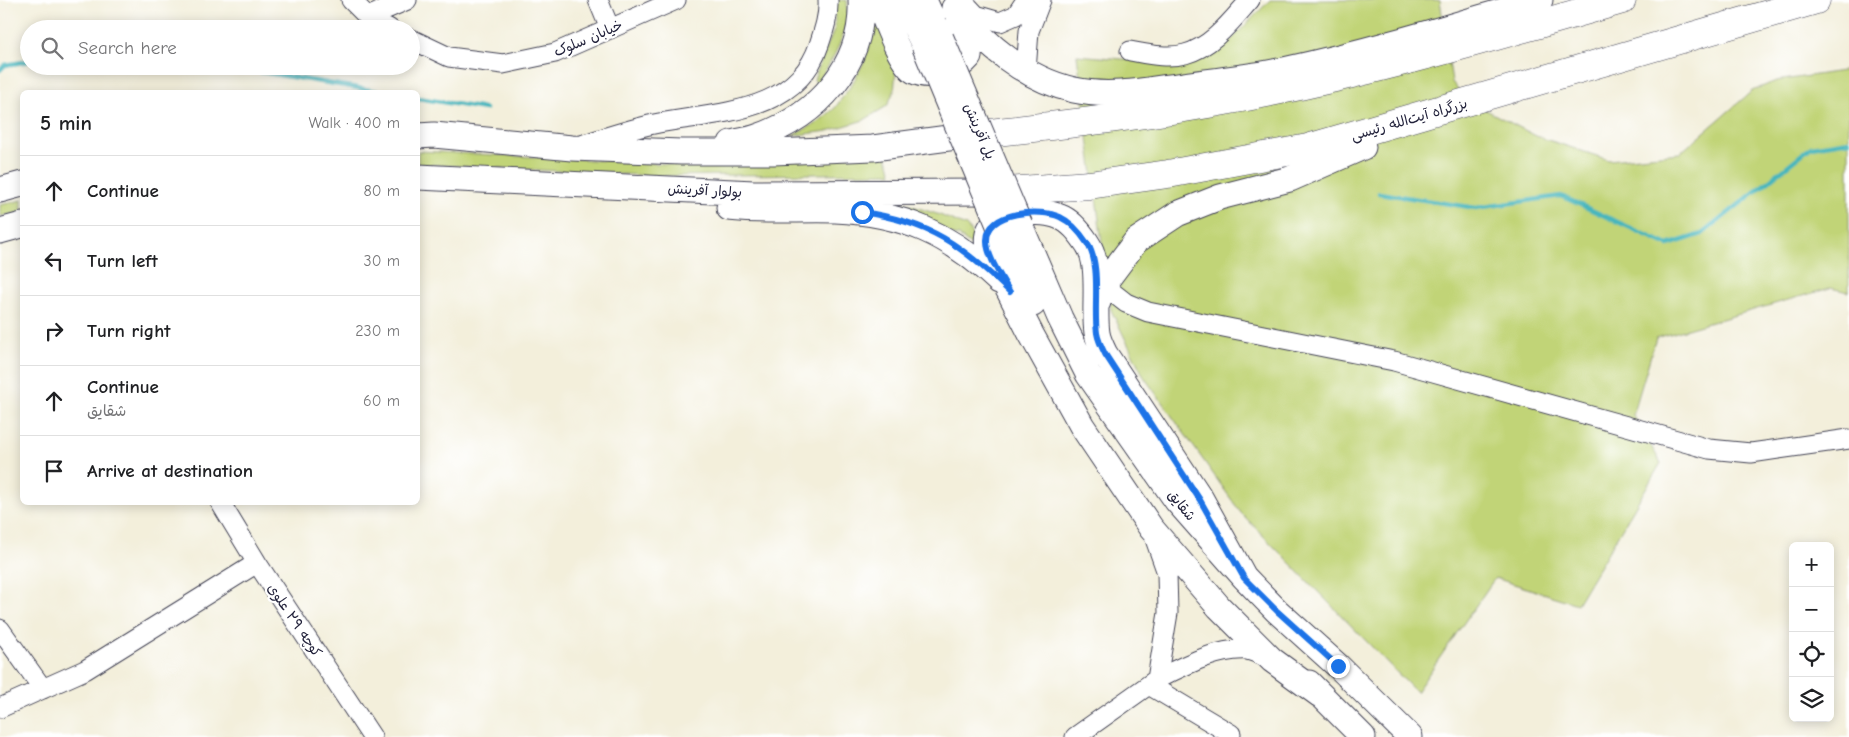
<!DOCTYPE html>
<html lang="en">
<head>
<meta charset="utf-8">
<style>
	:root { --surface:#fff; --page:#f2f2f2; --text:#202124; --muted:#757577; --line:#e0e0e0 }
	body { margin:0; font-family:"Comic Neue","Playpen Sans Arabic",sans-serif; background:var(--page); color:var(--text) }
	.controls { position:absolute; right:15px; bottom:15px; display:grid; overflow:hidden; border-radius:8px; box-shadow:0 2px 12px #0003 }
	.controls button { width:45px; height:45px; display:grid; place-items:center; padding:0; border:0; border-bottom:1px solid var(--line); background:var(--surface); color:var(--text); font:25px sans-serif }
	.stop { position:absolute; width:15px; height:15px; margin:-11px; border:4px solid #1a73e8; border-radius:50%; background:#fff }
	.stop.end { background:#1a73e8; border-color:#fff; box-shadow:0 1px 5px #0008 }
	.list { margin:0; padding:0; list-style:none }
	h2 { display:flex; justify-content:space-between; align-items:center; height:65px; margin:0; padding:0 20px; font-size:21px }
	h2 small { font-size:16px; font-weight:400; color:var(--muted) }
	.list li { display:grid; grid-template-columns:32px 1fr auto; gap:15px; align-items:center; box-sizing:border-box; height:70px; padding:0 20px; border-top:1px solid var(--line) }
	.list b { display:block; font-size:19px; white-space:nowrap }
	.list p { margin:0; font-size:16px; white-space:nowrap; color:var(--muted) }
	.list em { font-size:16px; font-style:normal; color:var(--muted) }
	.icon { flex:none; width:28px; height:28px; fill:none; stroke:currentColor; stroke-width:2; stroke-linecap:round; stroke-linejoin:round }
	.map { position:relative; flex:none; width:1849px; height:737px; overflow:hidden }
	.search { position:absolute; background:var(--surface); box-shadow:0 2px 12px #0003; left:20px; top:20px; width:400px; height:55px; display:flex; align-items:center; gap:12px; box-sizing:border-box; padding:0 18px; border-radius:28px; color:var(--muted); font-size:19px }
	.panel { position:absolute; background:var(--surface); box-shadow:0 2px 12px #0003; left:20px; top:90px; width:400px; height:415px; border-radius:8px }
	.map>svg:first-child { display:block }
	.green { fill:#c1d477; stroke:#727b59 }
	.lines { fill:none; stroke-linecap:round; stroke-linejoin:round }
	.stream { stroke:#47b6bd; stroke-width:4.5 }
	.minor-casing { stroke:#414153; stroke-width:21 }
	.major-casing { stroke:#414153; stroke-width:27 }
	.highway-casing { stroke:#414153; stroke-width:29 }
	.minor { stroke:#fff; stroke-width:19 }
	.major { stroke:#fff; stroke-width:25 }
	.highway { stroke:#fff; stroke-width:28 }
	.major-bridge-casing { stroke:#414153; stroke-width:27; stroke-linecap:butt }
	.major-bridge { stroke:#fff; stroke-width:25 }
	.route { stroke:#1a73e8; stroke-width:6 }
	.labels { text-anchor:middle; stroke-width:4.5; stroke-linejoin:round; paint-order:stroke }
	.street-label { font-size:14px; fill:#22223b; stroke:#fff }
</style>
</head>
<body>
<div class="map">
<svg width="1849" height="737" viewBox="0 0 1849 737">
	<rect width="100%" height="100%" fill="#fff"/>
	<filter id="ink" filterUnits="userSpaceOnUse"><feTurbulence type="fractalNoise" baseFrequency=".02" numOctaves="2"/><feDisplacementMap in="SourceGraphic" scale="10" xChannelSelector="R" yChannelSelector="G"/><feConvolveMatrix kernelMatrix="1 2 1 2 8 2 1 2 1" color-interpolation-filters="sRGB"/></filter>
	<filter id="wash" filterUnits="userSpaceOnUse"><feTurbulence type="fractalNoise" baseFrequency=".0096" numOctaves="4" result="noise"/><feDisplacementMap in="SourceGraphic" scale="20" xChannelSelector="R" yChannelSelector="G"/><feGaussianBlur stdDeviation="1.12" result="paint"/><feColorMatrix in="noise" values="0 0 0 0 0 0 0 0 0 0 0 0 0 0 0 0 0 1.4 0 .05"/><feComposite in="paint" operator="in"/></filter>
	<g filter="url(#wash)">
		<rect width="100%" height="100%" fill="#f3efdb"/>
		<path class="green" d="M 834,0 L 847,0 C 850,32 834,57 817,84 L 814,79 L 835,27 Z
			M 1270,0 L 1440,0 L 1452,82 L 1467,100 L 1536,136 L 1609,160 L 1680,153 L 1752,91 L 1776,81 L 1849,70 L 1849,292 L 1830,288 L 1656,338 L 1633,415 L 1661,463 L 1577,604 L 1495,578 L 1416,692 L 1241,513 L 1144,377 L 1111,310 L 1077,55 L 1179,64 L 1218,53 Z
			M 876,24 L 897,60 L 894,91 L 887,106 L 864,120 L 828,131 L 791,136 L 817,123 L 835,108 L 852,84 L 865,60 Z
			M 418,151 L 668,164 L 746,163 L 886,154 L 892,173 L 659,176 L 418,164 Z
			M 22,200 L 22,212 L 0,216 L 0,205 Z
			M 897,201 L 940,215 L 968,227 L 982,254 L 959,236 L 748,202 Z"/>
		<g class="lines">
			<path class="stream" d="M 225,66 L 382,92
				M 0,70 L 5,65 L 29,61
				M 418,98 L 485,109
				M 1379,193 L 1476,208 L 1561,196 L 1668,245 L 1702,234 L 1811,147 L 1849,141"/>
		</g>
	</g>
	<g filter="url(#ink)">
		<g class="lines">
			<defs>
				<path id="minor" d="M 351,0 L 368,17 L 390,29
					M 598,0 L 610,29
					M 962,0 L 976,15 L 1000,22 L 1016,15 L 1026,0
					M 368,17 L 407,0
					M 411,39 L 449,57 L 503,64 L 555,53 L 676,0
					M 1130,51 C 1147,54 1167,59 1185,54 C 1212,47 1232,20 1250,0
					M 1026,71 L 1029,31 L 1041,0
					M 584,144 C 607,137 630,129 654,124 C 714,112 796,115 819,45 C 824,30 829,15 828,0
					M 1103,285 L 1126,303 L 1148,312 L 1394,361 L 1709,449 L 1751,453 L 1849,439
					M 220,502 L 257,563 L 372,737
					M 1155,539 L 1167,573 L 1168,613 L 1157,679 C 1184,666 1217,648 1247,650 C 1254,651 1263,656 1269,659
					M 0,629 L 43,689
					M 1149,685 L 1231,734
					M 0,708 L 85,670 L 257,563
					M 1075,737 L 1157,679"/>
				<path id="major" d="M 877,0 C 884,16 900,63 914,71 C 921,75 929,75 937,74 C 950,74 960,67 969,57 L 970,45 L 959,19
					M 902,0 L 924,45
					M 924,0 L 941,38
					M 954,8 C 986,44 1024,79 1074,90 C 1110,98 1148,90 1183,85 C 1217,80 1251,77 1284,70 C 1371,51 1455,25 1540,0
					M 418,136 L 434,135 L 572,148 L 681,152 L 773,152 L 873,148 L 971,135
					M 731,143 C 739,141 749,140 757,137 C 817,116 864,66 861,0
					M 418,177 L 754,193 L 992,192
					M 0,190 L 22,184
					M 729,208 C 764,212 800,209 835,210 C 903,213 950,234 999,281
					M 1020,225 L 1060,318 L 1088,374 L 1177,501 L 1244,577 L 1277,611 L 1338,666 L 1410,737
					M 1001,230 L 1033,304
					M 0,231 L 22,225
					M 1098,302 L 1103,285 L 1136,241 L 1177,214 L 1220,197 L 1290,179 L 1363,147
					M 1244,577 L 1201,499 L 1105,354 C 1102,348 1098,340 1097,333 C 1093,307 1102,264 1087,243 C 1081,234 1071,221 1060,217 C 1043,209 999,210 990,229 C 986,237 987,243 989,252 L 1031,334 L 1082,426 L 1151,528 L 1219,607 L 1272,660 L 1320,695
					M 1309,683 L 1363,737"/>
				<path id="highway" d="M 971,135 C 1050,126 1129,118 1208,104 C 1348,80 1485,40 1622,0
					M 992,192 L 1089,185 L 1168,174 L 1308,148 L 1816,0"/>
			</defs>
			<use href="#minor" class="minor-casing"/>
			<use href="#major" class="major-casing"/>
			<use href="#highway" class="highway-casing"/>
			<use href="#minor" class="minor"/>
			<use href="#major" class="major"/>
			<use href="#highway" class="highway"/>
			<defs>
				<path id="major-bridge" d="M 941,38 L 1020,225
					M 924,45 L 1001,230"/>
			</defs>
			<use href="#major-bridge" class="major-bridge-casing"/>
			<use href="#major-bridge" class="major-bridge"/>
		</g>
	</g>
	<g class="lines" filter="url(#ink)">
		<path class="route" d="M 862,212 C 930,222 962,245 1010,292 C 1002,278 986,255 987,240 C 987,211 1041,208 1060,217 C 1071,222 1081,234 1087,243 C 1102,265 1093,307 1097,333 C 1098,340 1102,348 1105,354 L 1200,500 L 1244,578 L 1277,611 L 1338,666"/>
	</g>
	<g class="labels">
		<g class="street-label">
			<text transform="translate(588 38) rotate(-23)" y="5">خیابان سلوک</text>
			<text transform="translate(1409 119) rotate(-16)" y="5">بزرگراه آیت‌الله رئیسی</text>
			<text transform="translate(980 131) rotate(67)" y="5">پل آفرینش</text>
			<text transform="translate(705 190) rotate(3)" y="5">بولوار آفرینش</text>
			<text transform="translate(1182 505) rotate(51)" y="5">شقایق</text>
			<text transform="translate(295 620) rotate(56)" y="5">کوچه ۲۹ علوی</text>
		</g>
	</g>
</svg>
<div class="controls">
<button>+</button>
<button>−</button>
<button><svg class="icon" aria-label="locate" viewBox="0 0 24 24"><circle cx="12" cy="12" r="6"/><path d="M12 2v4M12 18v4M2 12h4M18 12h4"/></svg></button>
<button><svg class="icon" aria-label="layers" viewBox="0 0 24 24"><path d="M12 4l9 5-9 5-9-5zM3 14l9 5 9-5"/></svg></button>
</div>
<div class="stop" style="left:862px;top:212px"></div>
<div class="stop end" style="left:1338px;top:666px"></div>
<div class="search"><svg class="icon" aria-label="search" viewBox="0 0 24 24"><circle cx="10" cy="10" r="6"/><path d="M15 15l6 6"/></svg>Search here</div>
<section class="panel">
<h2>5 min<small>Walk · 400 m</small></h2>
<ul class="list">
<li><svg class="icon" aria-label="ahead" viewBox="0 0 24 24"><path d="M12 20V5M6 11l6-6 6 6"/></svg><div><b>Continue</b></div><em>80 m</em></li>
<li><svg class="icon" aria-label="left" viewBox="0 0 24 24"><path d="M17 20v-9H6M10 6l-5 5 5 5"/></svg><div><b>Turn left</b></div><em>30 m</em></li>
<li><svg class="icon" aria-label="right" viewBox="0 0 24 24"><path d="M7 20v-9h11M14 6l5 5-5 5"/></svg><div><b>Turn right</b></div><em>230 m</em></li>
<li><svg class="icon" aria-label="ahead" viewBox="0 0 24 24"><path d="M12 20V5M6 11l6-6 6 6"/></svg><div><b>Continue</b><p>شقایق</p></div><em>60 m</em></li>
<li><svg class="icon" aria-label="arrive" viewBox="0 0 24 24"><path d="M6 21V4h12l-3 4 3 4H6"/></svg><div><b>Arrive at destination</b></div></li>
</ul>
</section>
</div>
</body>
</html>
